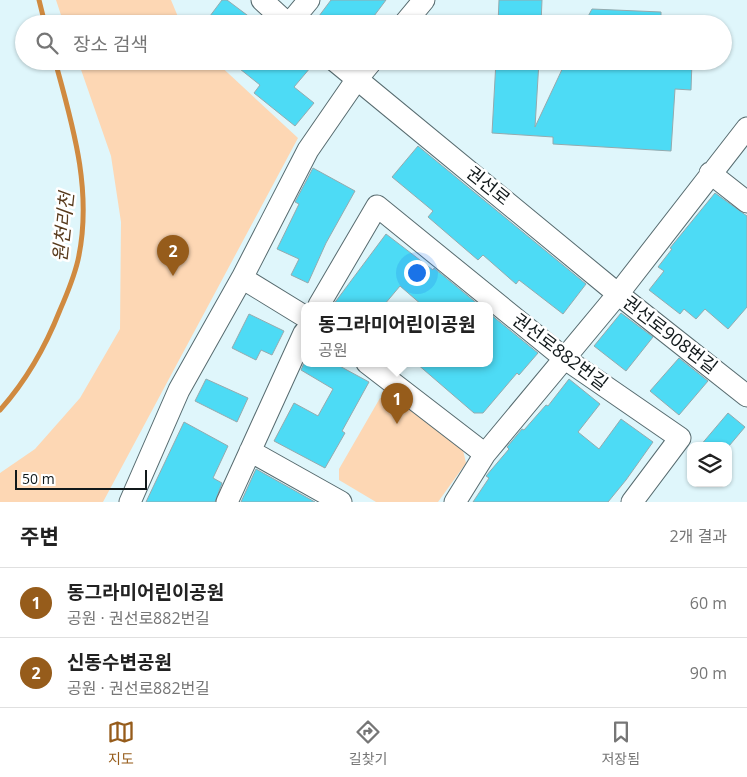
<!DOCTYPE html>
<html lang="ko">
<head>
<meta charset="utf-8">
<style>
	:root { --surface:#fff; --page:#f2f2f2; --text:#222; --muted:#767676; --line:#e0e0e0; --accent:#965c1b }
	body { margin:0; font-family:"Open Sans","Noto Sans KR",sans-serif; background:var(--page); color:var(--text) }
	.controls { position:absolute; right:15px; bottom:15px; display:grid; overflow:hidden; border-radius:10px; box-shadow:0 1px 4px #0004 }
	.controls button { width:45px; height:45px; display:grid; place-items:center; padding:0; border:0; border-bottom:1px solid var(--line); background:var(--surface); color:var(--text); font:25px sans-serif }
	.scale { position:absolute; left:15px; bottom:12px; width:132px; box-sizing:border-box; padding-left:5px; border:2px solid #11191b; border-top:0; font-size:14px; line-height:18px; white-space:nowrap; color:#11191b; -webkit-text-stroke:4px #fff; paint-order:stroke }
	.you { position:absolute; left:416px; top:272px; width:18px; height:18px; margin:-12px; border:4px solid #fff; border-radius:50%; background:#1a73e8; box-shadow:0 0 0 8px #1a73e833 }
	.badge { display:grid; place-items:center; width:32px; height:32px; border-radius:50%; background:var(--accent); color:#fff; font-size:16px; font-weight:700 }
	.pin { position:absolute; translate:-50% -41px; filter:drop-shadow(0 1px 2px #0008) }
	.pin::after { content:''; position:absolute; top:26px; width:18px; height:15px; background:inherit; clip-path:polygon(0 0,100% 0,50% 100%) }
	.popup { position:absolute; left:301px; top:302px; width:192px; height:65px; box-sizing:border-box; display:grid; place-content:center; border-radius:10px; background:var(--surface); filter:drop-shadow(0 1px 4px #0005); font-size:16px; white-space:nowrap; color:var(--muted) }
	.popup b { font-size:19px; color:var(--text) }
	.popup::after { content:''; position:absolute; left:50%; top:100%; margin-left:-10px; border:10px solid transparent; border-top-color:var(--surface) }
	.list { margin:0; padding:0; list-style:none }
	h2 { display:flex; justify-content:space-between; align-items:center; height:65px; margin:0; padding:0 20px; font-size:21px }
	h2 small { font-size:16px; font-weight:400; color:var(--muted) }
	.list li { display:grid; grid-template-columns:32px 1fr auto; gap:15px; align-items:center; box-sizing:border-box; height:70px; padding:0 20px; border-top:1px solid var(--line) }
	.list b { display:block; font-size:19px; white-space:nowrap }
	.list p { margin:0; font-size:16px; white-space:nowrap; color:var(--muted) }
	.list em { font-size:16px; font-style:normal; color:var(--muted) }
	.icon { flex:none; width:28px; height:28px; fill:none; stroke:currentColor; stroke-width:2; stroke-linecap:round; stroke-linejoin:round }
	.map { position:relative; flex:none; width:747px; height:502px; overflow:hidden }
	.search { position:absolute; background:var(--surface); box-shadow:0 1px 4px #0004; left:15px; right:15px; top:15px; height:55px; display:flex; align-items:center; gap:12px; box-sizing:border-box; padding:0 18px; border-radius:28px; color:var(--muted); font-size:19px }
	.sheet { height:205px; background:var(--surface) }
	nav { display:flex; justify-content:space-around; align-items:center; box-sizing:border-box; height:70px; border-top:1px solid var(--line); background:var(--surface); font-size:14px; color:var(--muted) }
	nav a { display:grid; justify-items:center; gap:2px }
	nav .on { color:var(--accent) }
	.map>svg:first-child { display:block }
	.green { fill:#fdd7b4 }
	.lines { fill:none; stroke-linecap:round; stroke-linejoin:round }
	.stream { stroke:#d08a40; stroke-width:5 }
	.building { fill:#4ddbf5; stroke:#95aaae }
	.street-casing { stroke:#576b6f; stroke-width:23 }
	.street { stroke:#fff; stroke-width:21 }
	.labels { text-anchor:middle; stroke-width:5; stroke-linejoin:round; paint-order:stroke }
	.street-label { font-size:18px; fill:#11191b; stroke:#fff }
	.water-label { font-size:19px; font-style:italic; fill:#583a1c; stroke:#fff }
</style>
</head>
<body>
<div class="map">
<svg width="747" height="502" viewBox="0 0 747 502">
	<rect width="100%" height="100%" fill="#dff6fb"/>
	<path class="green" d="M 56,0 L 171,0 L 181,24 L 64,24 Z
		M 78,61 L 215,61 L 298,138 L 103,502 L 0,502 L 0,473 L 35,449 L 80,398 L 120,329 L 121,222 L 111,156 Z
		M 391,395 L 463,450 L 466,463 L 438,502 L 376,502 L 339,480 L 339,469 L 380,398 Z"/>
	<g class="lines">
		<path class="stream" d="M 39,0 L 45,24
			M 0,410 C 27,380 45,348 60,310 C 67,294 74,277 78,260 C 93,192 73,126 55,61"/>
	</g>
	<path class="building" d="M 222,0 L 227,0 L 259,24 L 204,24 Z
		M 331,0 L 386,0 L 368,24 L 313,24 Z
		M 499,0 L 542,0 L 541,24 L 498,24 Z
		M 592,9 L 661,12 L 661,24 L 584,24 Z
		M 230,61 L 316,61 L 294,87 L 314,103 L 295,126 L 254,93 L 260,85 Z
		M 496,61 L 539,61 L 535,127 L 566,61 L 692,61 L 691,90 L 675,89 L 671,151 L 553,144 L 553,137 L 492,133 Z
		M 418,146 L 586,284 L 563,314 L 519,280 L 516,284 L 483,255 L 478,260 L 428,217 L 433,211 L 392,177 Z
		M 313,168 L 355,191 L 326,243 L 308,283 L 291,275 L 299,259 L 277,249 L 299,204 L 295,202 Z
		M 715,193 L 747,216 L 747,307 L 728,329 L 705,309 L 696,319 L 684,309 L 680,314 L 649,290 L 664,271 L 658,267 L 672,249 L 670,248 Z
		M 386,234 L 433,270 L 434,268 L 479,305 L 422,305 L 400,286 L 384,305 L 333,305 Z
		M 621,313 L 653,337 L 626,371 L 594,346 Z
		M 249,314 L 284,331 L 272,355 L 261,350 L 256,360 L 232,348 Z
		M 490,314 L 538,353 L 519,375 L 517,373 L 483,413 L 474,413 L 416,363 L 490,363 Z
		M 679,358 L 708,381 L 679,415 L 650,391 Z
		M 304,363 L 334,363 L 369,382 L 342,431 L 345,433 L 325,468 L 274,441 L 294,403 L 318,416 L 333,389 L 301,370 Z
		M 206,379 L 248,398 L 237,422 L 195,401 Z
		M 569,379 L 600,404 L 578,432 L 599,449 L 621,419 L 653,442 L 626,480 L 608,502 L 473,502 L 489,478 L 486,476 L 509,449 L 507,447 L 522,429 L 524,430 L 546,405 L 548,406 Z
		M 728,413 L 745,427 L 729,446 L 700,446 Z
		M 184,422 L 228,446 L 213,478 L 222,483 L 215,502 L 146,502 Z
		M 256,469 L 315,502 L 241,502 Z"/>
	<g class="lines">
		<defs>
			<path id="street" d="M 262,0 L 288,24
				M 289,24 L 309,0
				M 404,24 L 424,0
				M 335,61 L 618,294 L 747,396
				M 710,173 L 747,202
				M 242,278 L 304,316
				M 319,305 L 377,206 L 564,358 L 680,438 L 632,502
				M 367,363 L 485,454
				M 250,451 L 341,502
				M 130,502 L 179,390 L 242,278 L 308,150 L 357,79 L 372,61
				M 227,502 L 304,333
				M 455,502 L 485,454 L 618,294 L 747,128"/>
		</defs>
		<use href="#street" class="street-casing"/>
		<use href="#street" class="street"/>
	</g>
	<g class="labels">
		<g class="street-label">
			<text transform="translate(488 186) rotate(39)" y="6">권선로</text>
			<text transform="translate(670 335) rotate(38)" y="6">권선로908번길</text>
			<text transform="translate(560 352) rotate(37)" y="6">권선로882번길</text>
		</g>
		<g class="water-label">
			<text transform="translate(63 227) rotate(-84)" y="7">원천리천</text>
		</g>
	</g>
</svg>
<div class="controls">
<button><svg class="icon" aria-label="layers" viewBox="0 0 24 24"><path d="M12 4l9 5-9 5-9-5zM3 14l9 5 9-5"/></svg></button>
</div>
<div class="scale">50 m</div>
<div class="you"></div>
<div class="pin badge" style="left:397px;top:424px">1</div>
<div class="popup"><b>동그라미어린이공원</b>공원</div>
<div class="pin badge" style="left:173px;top:276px">2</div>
<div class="search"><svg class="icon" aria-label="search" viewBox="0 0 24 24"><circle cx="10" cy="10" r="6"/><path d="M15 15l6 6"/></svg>장소 검색</div>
</div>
<section class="sheet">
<h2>주변<small>2개 결과</small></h2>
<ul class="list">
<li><span class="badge">1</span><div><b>동그라미어린이공원</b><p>공원 · 권선로882번길</p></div><em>60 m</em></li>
<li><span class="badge">2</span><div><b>신동수변공원</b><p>공원 · 권선로882번길</p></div><em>90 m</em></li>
</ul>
</section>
<nav>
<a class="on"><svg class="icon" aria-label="map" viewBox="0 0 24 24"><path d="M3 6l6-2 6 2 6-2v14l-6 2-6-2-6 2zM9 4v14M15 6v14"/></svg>지도</a>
<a><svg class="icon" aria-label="directions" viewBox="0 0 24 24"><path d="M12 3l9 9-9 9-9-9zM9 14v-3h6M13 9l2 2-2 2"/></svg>길찾기</a>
<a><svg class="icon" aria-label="saved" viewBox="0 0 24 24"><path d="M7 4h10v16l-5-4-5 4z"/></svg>저장됨</a>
</nav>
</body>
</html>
